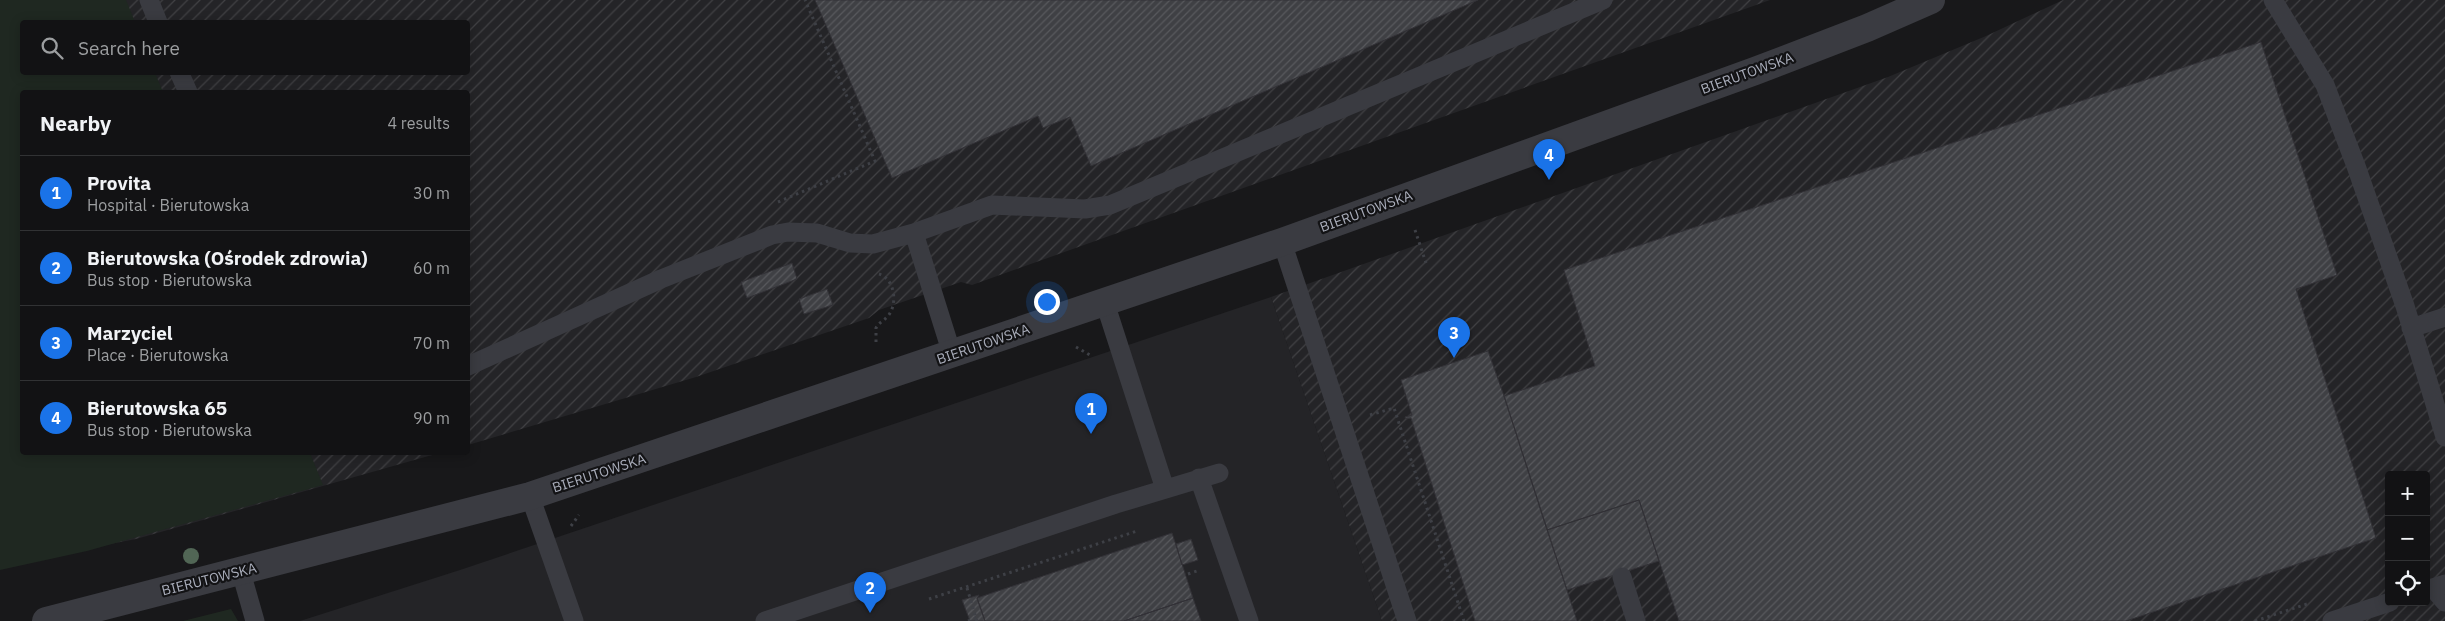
<!DOCTYPE html>
<html lang="en">
<head>
<meta charset="utf-8">
<style>
	:root { --surface:#121214; --page:#1b1b1d; --text:#f1f3f6; --muted:#9c9ea0; --line:#313234; --accent:#1a73e8 }
	body { margin:0; font-family:"IBM Plex Sans",sans-serif; background:var(--page); color:var(--text) }
	.controls { position:absolute; right:15px; bottom:15px; display:grid; overflow:hidden; border-radius:5px; box-shadow:0 2px 12px #0003 }
	.controls button { width:45px; height:45px; display:grid; place-items:center; padding:0; border:0; border-bottom:1px solid var(--line); background:var(--surface); color:var(--text); font:25px sans-serif }
	.you { position:absolute; left:1046px; top:301px; width:18px; height:18px; margin:-12px; border:4px solid #fff; border-radius:50%; background:#1a73e8; box-shadow:0 0 0 8px #1a73e833 }
	.badge { display:grid; place-items:center; width:32px; height:32px; border-radius:50%; background:var(--accent); color:#fff; font-size:16px; font-weight:700 }
	.pin { position:absolute; translate:-50% -41px; filter:drop-shadow(0 1px 2px #0008) }
	.pin::after { content:''; position:absolute; top:26px; width:18px; height:15px; background:inherit; clip-path:polygon(0 0,100% 0,50% 100%) }
	.list { margin:0; padding:0; list-style:none }
	h2 { display:flex; justify-content:space-between; align-items:center; height:65px; margin:0; padding:0 20px; font-size:21px }
	h2 small { font-size:16px; font-weight:400; color:var(--muted) }
	.list li { display:grid; grid-template-columns:32px 1fr auto; gap:15px; align-items:center; box-sizing:border-box; height:75px; padding:0 20px; border-top:1px solid var(--line) }
	.list b { display:block; font-size:19px; white-space:nowrap }
	.list p { margin:0; font-size:16px; white-space:nowrap; color:var(--muted) }
	.list em { font-size:16px; font-style:normal; color:var(--muted) }
	.icon { flex:none; width:28px; height:28px; fill:none; stroke:currentColor; stroke-width:2; stroke-linecap:round; stroke-linejoin:round }
	.map { position:relative; flex:none; width:2445px; height:621px; overflow:hidden }
	.search { position:absolute; background:var(--surface); box-shadow:0 2px 12px #0003; left:20px; top:20px; width:450px; height:55px; display:flex; align-items:center; gap:12px; box-sizing:border-box; padding:0 18px; border-radius:5px; color:var(--muted); font-size:19px }
	.panel { position:absolute; background:var(--surface); box-shadow:0 2px 12px #0003; left:20px; top:90px; width:450px; height:365px; border-radius:5px }
	.map>svg:first-child { display:block }
	.built { fill:#242427 }
	.industrial { fill:url(#industrial-furrows); fill-rule:evenodd }
	.grass { fill:#1f2821 }
	.building { fill:url(#building-hatch); stroke:#323136 }
	.lines { fill:none; stroke-linecap:round; stroke-linejoin:round }
	.path { stroke:#3e4046; stroke-width:3; stroke-dasharray:2.5 4; stroke-linecap:butt }
	.service { stroke:#3a3b41; stroke-width:19 }
	.tertiary { stroke:#3a3b41; stroke-width:28 }
	.tree { fill:#516655 }
	.labels { text-anchor:middle; stroke-width:4.5; stroke-linejoin:round; paint-order:stroke }
	.street-label { font-size:14px; fill:#a9adba; stroke:#131315 }
</style>
</head>
<body>
<div class="map">
<svg width="2445" height="621" viewBox="0 0 2445 621">
	<defs>
		<pattern id="industrial-furrows" width="10" height="10" patternUnits="userSpaceOnUse" patternTransform="scale(1.25)"><rect width="10" height="10" fill="#242427"/><path d="M-1 1l2-2M0 10L10 0M9 11l2-2" fill="none" stroke="#414144"/></pattern>
		<pattern id="building-hatch" width="6" height="6" patternUnits="userSpaceOnUse" patternTransform="scale(1.25)"><rect width="6" height="6" fill="#3f4044"/><path d="M-1 1l2-2M0 6l6-6M5 7l2-2" fill="none" stroke="#58595d"/></pattern>
	</defs>
	<rect width="100%" height="100%" fill="#18181a"/>
	<path class="built" d="M 1271,297 L 1382,621 L 300,621 L 460,570 Z"/>
	<path class="industrial" d="M 0,0 L 1770,0 L 972,285 L 961,282 L 879,310 L 869,318 L 696,377 L 468,445 L 468,92 L 22,92 L 22,452 L 439,453 L 136,539 L 0,565 ZM 22,22 L 468,22 L 468,72 L 22,72 Z
		M 2063,0 L 2445,0 L 2445,621 L 1382,621 L 1271,297 L 1888,77 L 1986,36 ZM 2389,475 L 2426,475 L 2426,602 L 2389,602 Z"/>
	<path class="grass" d="M 0,0 L 126,0 L 135,22 L 22,22 L 22,72 L 155,73 L 163,92 L 22,92 L 22,452 L 310,453 L 323,485 L 87,551 L 0,570 Z
		M 231,609 L 238,621 L 183,621 Z"/>
	<path class="building" d="M 815,0 L 1478,0 L 1091,166 L 1070,117 L 1043,128 L 1038,116 L 892,178 Z
		M 2261,42 L 2337,275 L 2296,289 L 2376,538 L 2126,621 L 1679,621 L 1639,500 L 1547,530 L 1504,396 L 1595,366 L 1564,270 Z
		M 792,263 L 797,279 L 747,298 L 741,282 Z
		M 827,289 L 833,305 L 804,314 L 799,299 Z
		M 1488,351 L 1504,396 L 1577,621 L 1475,621 L 1411,418 L 1406,419 L 1405,417 L 1412,415 L 1401,380 Z
		M 1639,500 L 1659,561 L 1567,590 L 1547,530 Z
		M 1172,533 L 1193,598 L 1124,621 L 985,621 L 977,598 Z
		M 1191,539 L 1198,560 L 1182,565 L 1176,544 Z
		M 979,595 L 977,598 L 985,621 L 970,621 L 962,600 Z
		M 1193,598 L 1201,621 L 1124,621 Z"/>
	<g class="lines">
		<path class="path" d="M 778,202 L 875,161 L 805,0
			M 1415,230 L 1426,263
			M 876,342 L 876,328 C 879,322 884,321 888,316 C 898,304 895,279 879,274
			M 1076,347 L 1090,355
			M 1370,415 L 1394,408 L 1464,621
			M 571,526 L 579,515
			M 1188,574 L 1200,570
			M 967,588 L 977,621
			M 929,599 L 1137,531
			M 968,621 L 976,618
			M 2255,621 L 2310,603"/>
		<path class="service" d="M 149,0 L 158,22
			M 2273,0 L 2325,85 L 2356,166 L 2405,306 L 2445,437
			M 179,72 L 188,92
			M 914,233 L 952,354
			M 1282,242 L 1407,621
			M 1105,303 L 1165,489
			M 2411,328 L 2445,317
			M 468,366 L 661,279 L 772,235 L 788,232 L 817,233 L 850,243 L 873,244 L 914,233 L 992,205 L 1085,209 L 1110,205 L 1603,0
			M 1199,478 L 1249,621
			M 530,496 L 574,621
			M 241,572 L 255,621
			M 1622,577 L 1636,621
			M 2433,588 L 2445,602
			M 2426,590 L 2445,584
			M 765,621 L 1116,504 L 1219,473
			M 2332,621 L 2390,602"/>
		<path class="tertiary" d="M 46,621 L 530,496 L 1282,242 L 1755,71 L 1867,28 L 1931,0"/>
	</g>
	<circle class="tree" cx="191" cy="556" r="8"/>
	<g class="labels">
		<g class="street-label">
			<text transform="translate(1747 73) rotate(-20)" y="5">BIERUTOWSKA</text>
			<text transform="translate(1366 211) rotate(-20)" y="5">BIERUTOWSKA</text>
			<text transform="translate(983 344) rotate(-19)" y="5">BIERUTOWSKA</text>
			<text transform="translate(599 473) rotate(-18)" y="5">BIERUTOWSKA</text>
			<text transform="translate(209 579) rotate(-14)" y="5">BIERUTOWSKA</text>
		</g>
	</g>
</svg>
<div class="controls">
<button>+</button>
<button>−</button>
<button><svg class="icon" aria-label="locate" viewBox="0 0 24 24"><circle cx="12" cy="12" r="6"/><path d="M12 2v4M12 18v4M2 12h4M18 12h4"/></svg></button>
</div>
<div class="you"></div>
<div class="pin badge" style="left:1091px;top:434px">1</div>
<div class="pin badge" style="left:870px;top:613px">2</div>
<div class="pin badge" style="left:1454px;top:358px">3</div>
<div class="pin badge" style="left:1549px;top:180px">4</div>
<div class="search"><svg class="icon" aria-label="search" viewBox="0 0 24 24"><circle cx="10" cy="10" r="6"/><path d="M15 15l6 6"/></svg>Search here</div>
<section class="panel">
<h2>Nearby<small>4 results</small></h2>
<ul class="list">
<li><span class="badge">1</span><div><b>Provita</b><p>Hospital · Bierutowska</p></div><em>30 m</em></li>
<li><span class="badge">2</span><div><b>Bierutowska (Ośrodek zdrowia)</b><p>Bus stop · Bierutowska</p></div><em>60 m</em></li>
<li><span class="badge">3</span><div><b>Marzyciel</b><p>Place · Bierutowska</p></div><em>70 m</em></li>
<li><span class="badge">4</span><div><b>Bierutowska 65</b><p>Bus stop · Bierutowska</p></div><em>90 m</em></li>
</ul>
</section>
</div>
</body>
</html>
